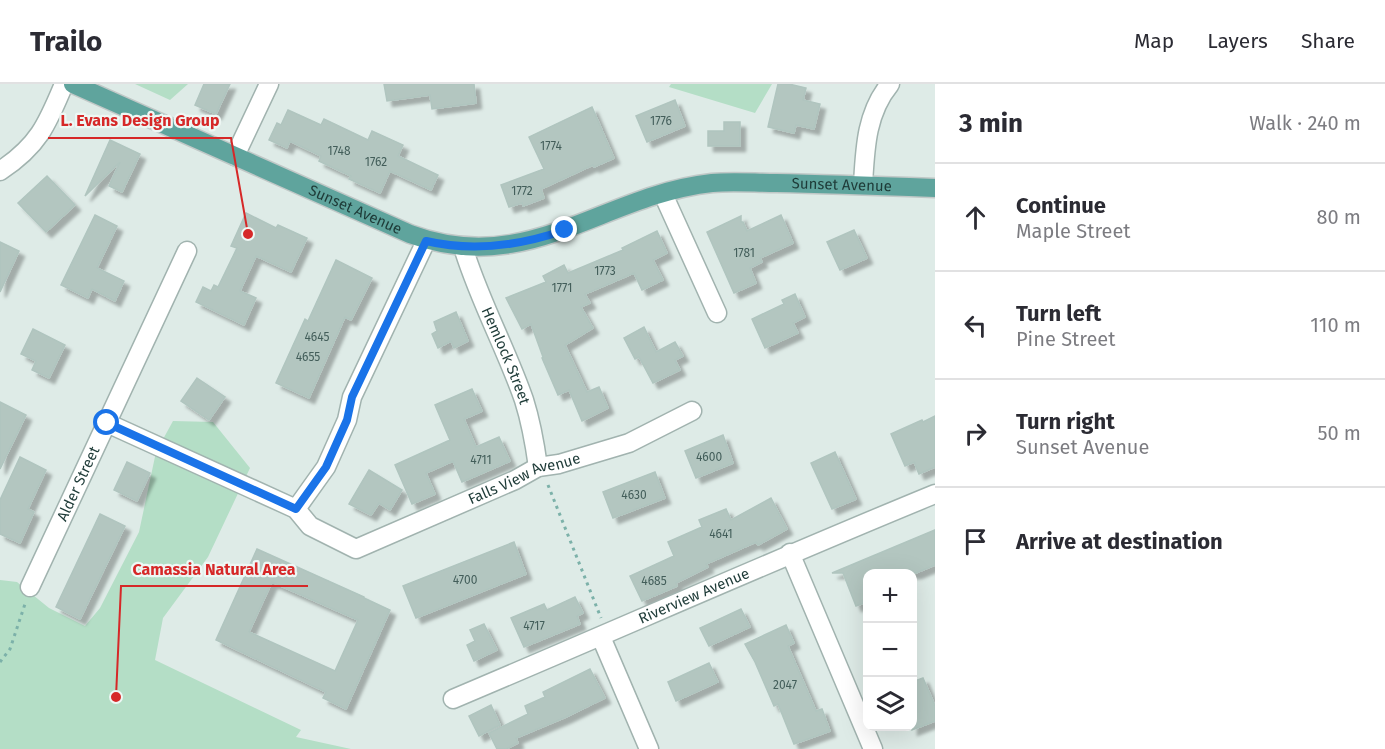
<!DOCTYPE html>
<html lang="en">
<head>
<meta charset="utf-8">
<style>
	:root { --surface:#fff; --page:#f2f2f3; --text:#2b2b33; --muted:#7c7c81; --line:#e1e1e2 }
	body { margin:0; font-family:"Fira Sans",sans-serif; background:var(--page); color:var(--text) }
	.controls { position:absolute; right:18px; bottom:18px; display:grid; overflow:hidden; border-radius:12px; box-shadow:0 6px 24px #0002 }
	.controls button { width:54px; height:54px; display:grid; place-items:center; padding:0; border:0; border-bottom:2px solid var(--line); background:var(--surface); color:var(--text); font:30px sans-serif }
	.stop { position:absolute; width:18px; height:18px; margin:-14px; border:4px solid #1a73e8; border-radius:50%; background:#fff }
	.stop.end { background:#1a73e8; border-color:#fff; box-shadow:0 2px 6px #0008 }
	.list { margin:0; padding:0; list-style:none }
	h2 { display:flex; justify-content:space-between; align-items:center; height:78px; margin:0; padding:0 24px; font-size:26px }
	h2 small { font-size:20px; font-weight:400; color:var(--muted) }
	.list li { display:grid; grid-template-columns:39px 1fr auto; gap:18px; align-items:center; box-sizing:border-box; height:108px; padding:0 24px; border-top:2px solid var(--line) }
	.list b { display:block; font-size:22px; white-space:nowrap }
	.list p { margin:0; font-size:20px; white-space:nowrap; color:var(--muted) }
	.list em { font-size:20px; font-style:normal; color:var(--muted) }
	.icon { flex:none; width:33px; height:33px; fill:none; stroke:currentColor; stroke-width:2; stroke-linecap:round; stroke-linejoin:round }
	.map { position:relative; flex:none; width:935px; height:665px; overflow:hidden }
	header { display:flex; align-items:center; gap:36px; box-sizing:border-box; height:84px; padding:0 30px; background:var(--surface); border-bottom:2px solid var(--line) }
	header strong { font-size:28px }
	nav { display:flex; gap:33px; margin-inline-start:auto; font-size:21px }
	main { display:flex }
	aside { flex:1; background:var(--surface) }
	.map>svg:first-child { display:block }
	.green { fill:#b4dec6 }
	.building { fill:#b3c6c0; stroke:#b0c5bf; stroke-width:1.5; fill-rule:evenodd; filter:url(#shadow) }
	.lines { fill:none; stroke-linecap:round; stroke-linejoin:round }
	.minor-casing { stroke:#a1b3af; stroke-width:21 }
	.major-casing { stroke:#c0c8c7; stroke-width:21 }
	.path { stroke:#7cb1a9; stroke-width:3; stroke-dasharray:3 4.5; stroke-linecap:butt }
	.minor { stroke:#fff; stroke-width:18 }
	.major { stroke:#5fa49d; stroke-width:18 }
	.route { stroke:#1a73e8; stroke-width:8 }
	.labels { text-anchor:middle; stroke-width:4.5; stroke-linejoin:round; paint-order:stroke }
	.number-label { font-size:12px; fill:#435e5a }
	.street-label { font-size:15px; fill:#1e3b38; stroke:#eef7f4 }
	.leader { fill:none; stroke:#d62828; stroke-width:2 }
	.callout-dot { fill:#d62828; stroke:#eef7f4; stroke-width:2 }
	.callout-label { font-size:16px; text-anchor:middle; font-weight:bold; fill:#d62828; stroke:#eef7f4; stroke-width:4.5; stroke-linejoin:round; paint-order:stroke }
</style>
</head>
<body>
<header>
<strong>Trailo</strong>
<nav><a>Map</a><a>Layers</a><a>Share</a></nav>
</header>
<main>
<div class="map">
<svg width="935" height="665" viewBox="0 0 935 665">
	<defs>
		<filter id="shadow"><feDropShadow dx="5.5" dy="5.5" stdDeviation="1.5" flood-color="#0004"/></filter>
	</defs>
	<rect width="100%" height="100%" fill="#deebe7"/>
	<path class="green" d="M 135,0 L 188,0 L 170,16 Z
		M 671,0 L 772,0 L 755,29 L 669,3 Z
		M 173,337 L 213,338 L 250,384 L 208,473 L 163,534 L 155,576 L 301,646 L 296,653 L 351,665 L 0,665 L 0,496 L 17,498 L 49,524 L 85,542 L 100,524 L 139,448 L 156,368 Z"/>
	<path class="building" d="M 204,0 L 230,0 L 216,30 L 195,21 Z
		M 384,0 L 474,0 L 476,19 L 432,25 L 430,11 L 387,17 Z
		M 778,0 L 789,0 L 806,4 L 803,16 L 820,20 L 814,45 L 796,41 L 794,49 L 768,43 Z
		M 675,16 L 685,42 L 647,58 L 636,32 Z
		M 592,23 L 614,74 L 594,83 L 593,81 L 541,105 L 544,114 L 523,122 L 522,119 L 509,123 L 501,101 L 544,85 L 529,53 Z
		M 288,26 L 321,41 L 324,35 L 368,56 L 372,47 L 403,61 L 398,72 L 438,91 L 431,106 L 390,87 L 380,109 L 349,95 L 351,92 L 319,77 L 321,72 L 290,57 L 287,64 L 269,56 L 277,39 L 281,41 Z
		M 724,38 L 740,38 L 740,62 L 708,62 L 708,47 L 724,47 Z
		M 110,56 L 140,70 L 122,108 L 109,102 L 120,78 L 85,112 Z
		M 47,92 L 75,121 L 46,148 L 18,119 Z
		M 246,129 L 276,144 L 278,141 L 307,154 L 291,188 L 256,172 L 240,207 L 256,214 L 244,241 L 196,218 L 203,203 L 211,207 L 214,201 L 218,203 L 237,164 L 231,162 Z
		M 95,131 L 117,142 L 97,184 L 124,197 L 115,217 L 92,205 L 88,214 L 61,201 Z
		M 781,131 L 793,159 L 760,174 L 762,178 L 750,184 L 756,199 L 734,209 L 707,148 L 741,132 L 741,138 L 743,138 L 747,147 Z
		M 854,146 L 867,174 L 840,186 L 827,158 Z
		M 657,147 L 667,169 L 653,176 L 663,196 L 642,206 L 634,189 L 585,210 L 590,219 L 581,223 L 593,244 L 565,261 L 587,308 L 599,303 L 608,324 L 582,337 L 569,306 L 558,311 L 542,274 L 543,273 L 531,240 L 522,245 L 506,214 L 546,198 L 543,192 L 564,181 L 568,189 L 623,166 L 622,164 Z
		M 0,158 L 19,167 L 0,208 Z
		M 336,176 L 372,194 L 351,236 L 345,233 L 309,314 L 276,299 L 305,235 L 308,237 Z
		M 795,210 L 805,233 L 793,239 L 798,249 L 765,264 L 752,235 L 784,220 L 782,216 Z
		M 456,228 L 468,257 L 454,264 L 451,257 L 438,264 L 432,250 L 437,247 L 434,238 Z
		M 644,243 L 656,268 L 675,258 L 683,272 L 675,276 L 680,286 L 653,299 L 639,273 L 635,275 L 624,254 Z
		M 33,245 L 65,261 L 49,294 L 32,286 L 36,277 L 21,270 Z
		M 197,294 L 225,313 L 209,336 L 181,317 Z
		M 472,305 L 482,327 L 464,335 L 476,363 L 499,353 L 510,377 L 462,398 L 453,377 L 426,389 L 435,410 L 412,420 L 395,381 L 450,356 L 435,321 Z
		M 0,318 L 26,331 L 0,385 Z
		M 935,332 L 935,383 L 919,390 L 914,378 L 905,382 L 891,350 L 922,336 L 923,338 Z
		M 723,351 L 733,379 L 696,394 L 685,367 Z
		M 835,368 L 856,415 L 832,425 L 811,379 Z
		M 20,373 L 46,386 L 28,425 L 34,428 L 20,459 L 0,450 L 0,416 Z
		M 127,378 L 150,389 L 137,417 L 114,406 Z
		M 369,386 L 402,406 L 390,426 L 379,419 L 371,431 L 349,420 Z
		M 655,388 L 665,414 L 613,434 L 603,408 Z
		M 771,414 L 787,445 L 758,461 L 756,458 L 706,480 L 708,483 L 676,499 L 677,502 L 642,517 L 630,492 L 674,472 L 668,458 L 702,443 L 699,436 L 726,425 L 731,436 Z
		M 100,430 L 125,442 L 80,535 L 56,523 Z
		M 935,446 L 935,481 L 916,489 L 867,489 L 867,518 L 856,522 L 843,489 L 832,489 Z
		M 514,458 L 526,490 L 416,534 L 403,502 Z
		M 257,465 L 364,513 L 364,514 L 390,526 L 346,625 L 323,614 L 326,608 L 216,556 ZM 272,498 L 358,536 L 335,587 L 249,548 Z
		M 575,513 L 583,529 L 577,532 L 580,540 L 524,563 L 511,534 L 544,520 L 547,526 Z
		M 741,525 L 750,543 L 709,562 L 700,544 Z
		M 484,540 L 497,566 L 474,577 L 467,561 L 475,557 L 470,546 Z
		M 786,541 L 794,559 L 788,562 L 816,627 L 822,625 L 830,647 L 794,660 L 778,620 L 774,622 L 755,578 L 745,560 Z
		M 709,579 L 718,598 L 676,617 L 668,598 Z
		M 590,585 L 605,614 L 566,633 L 516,654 L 518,659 L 506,665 L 497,665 L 489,649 L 528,630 L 525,622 L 545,613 L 543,608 Z
		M 923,594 L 935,622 L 935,637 L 912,646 L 912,598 Z
		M 491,621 L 500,641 L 479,652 L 469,632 Z"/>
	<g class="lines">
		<defs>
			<g id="minor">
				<path d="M 235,72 L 269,0"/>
				<path d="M 0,87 C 38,62 47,41 64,0"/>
				<path d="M 863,101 C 865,65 866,29 890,0"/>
				<path d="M 663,110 L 717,229"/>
				<path id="s1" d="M 463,163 C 479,216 506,264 524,316 C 531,338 535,361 538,383"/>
				<path id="s2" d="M 107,339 L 296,425 L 310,442 L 356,465 L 515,396 L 538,383 L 559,380 L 629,359 L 692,327"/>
				<path d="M 296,425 L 326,383 L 347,336 L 352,313 L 426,157"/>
				<path d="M 790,469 L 873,665"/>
				<path id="s3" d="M 30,503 L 187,167"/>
				<path d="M 601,553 L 649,665"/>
				<path id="s4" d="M 453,615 C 614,547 774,476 935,410"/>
			</g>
			<g id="major">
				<path id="s5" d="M 73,0 L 410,150 C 528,194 602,111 712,99 C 733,97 755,99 776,99 C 829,100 882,102 935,104"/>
			</g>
		</defs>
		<use href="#minor" class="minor-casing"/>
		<use href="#major" class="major-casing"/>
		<path class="path" d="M 548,401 L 601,534
			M 0,578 L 10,565 L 25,520"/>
		<use href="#minor" class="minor"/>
		<use href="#major" class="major"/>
	</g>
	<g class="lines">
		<path class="route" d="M 107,339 L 296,425 L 326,383 L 347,336 L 352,313 L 426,157 C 473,168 519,162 565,146"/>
	</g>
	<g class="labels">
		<g class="number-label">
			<text x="661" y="41">1776</text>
			<text x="551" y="66">1774</text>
			<text x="339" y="71">1748</text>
			<text x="376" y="82">1762</text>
			<text x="522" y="111">1772</text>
			<text x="744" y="173">1781</text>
			<text x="605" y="191">1773</text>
			<text x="562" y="208">1771</text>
			<text x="317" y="257">4645</text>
			<text x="308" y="277">4655</text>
			<text x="709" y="377">4600</text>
			<text x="481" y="380">4711</text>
			<text x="634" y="415">4630</text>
			<text x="721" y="454">4641</text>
			<text x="465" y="500">4700</text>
			<text x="654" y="501">4685</text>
			<text x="534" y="546">4717</text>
			<text x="785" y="605">2047</text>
		</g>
		<g class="street-label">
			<text dy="5" stroke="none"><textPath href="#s5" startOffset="812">Sunset Avenue</textPath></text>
			<text dy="5" stroke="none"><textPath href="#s5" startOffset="309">Sunset Avenue</textPath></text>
			<text dy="5" stroke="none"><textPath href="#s1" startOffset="117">Hemlock Street</textPath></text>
			<text dy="5" stroke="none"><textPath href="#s2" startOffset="464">Falls View Avenue</textPath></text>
			<text dy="5" stroke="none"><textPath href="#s3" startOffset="114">Alder Street</textPath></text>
			<text dy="5" stroke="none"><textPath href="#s4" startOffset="262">Riverview Avenue</textPath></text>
		</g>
	</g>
	<path class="leader" d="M248 150L231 54H48M116 613L121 502H308"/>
	<g class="callout-dot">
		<circle cx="248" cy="150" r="6"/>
		<circle cx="116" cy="613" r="6"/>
	</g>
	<g class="callout-label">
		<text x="140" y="42">L. Evans Design Group</text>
		<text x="214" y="491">Camassia Natural Area</text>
	</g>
</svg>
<div class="controls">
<button>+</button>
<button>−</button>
<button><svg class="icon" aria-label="layers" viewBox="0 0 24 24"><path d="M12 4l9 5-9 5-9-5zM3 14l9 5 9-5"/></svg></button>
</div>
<div class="stop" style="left:107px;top:339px"></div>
<div class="stop end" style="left:565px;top:146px"></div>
</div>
<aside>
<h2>3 min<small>Walk · 240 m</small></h2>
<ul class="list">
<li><svg class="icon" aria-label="ahead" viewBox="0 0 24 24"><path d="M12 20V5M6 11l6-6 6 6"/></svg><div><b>Continue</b><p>Maple Street</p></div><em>80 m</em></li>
<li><svg class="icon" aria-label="left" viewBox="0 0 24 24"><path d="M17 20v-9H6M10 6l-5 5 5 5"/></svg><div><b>Turn left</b><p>Pine Street</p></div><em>110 m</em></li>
<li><svg class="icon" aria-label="right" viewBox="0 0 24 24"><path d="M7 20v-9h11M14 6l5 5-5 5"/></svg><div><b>Turn right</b><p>Sunset Avenue</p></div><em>50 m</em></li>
<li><svg class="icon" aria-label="arrive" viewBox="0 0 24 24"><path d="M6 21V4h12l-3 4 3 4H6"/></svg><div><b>Arrive at destination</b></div></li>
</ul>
</aside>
</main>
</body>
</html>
